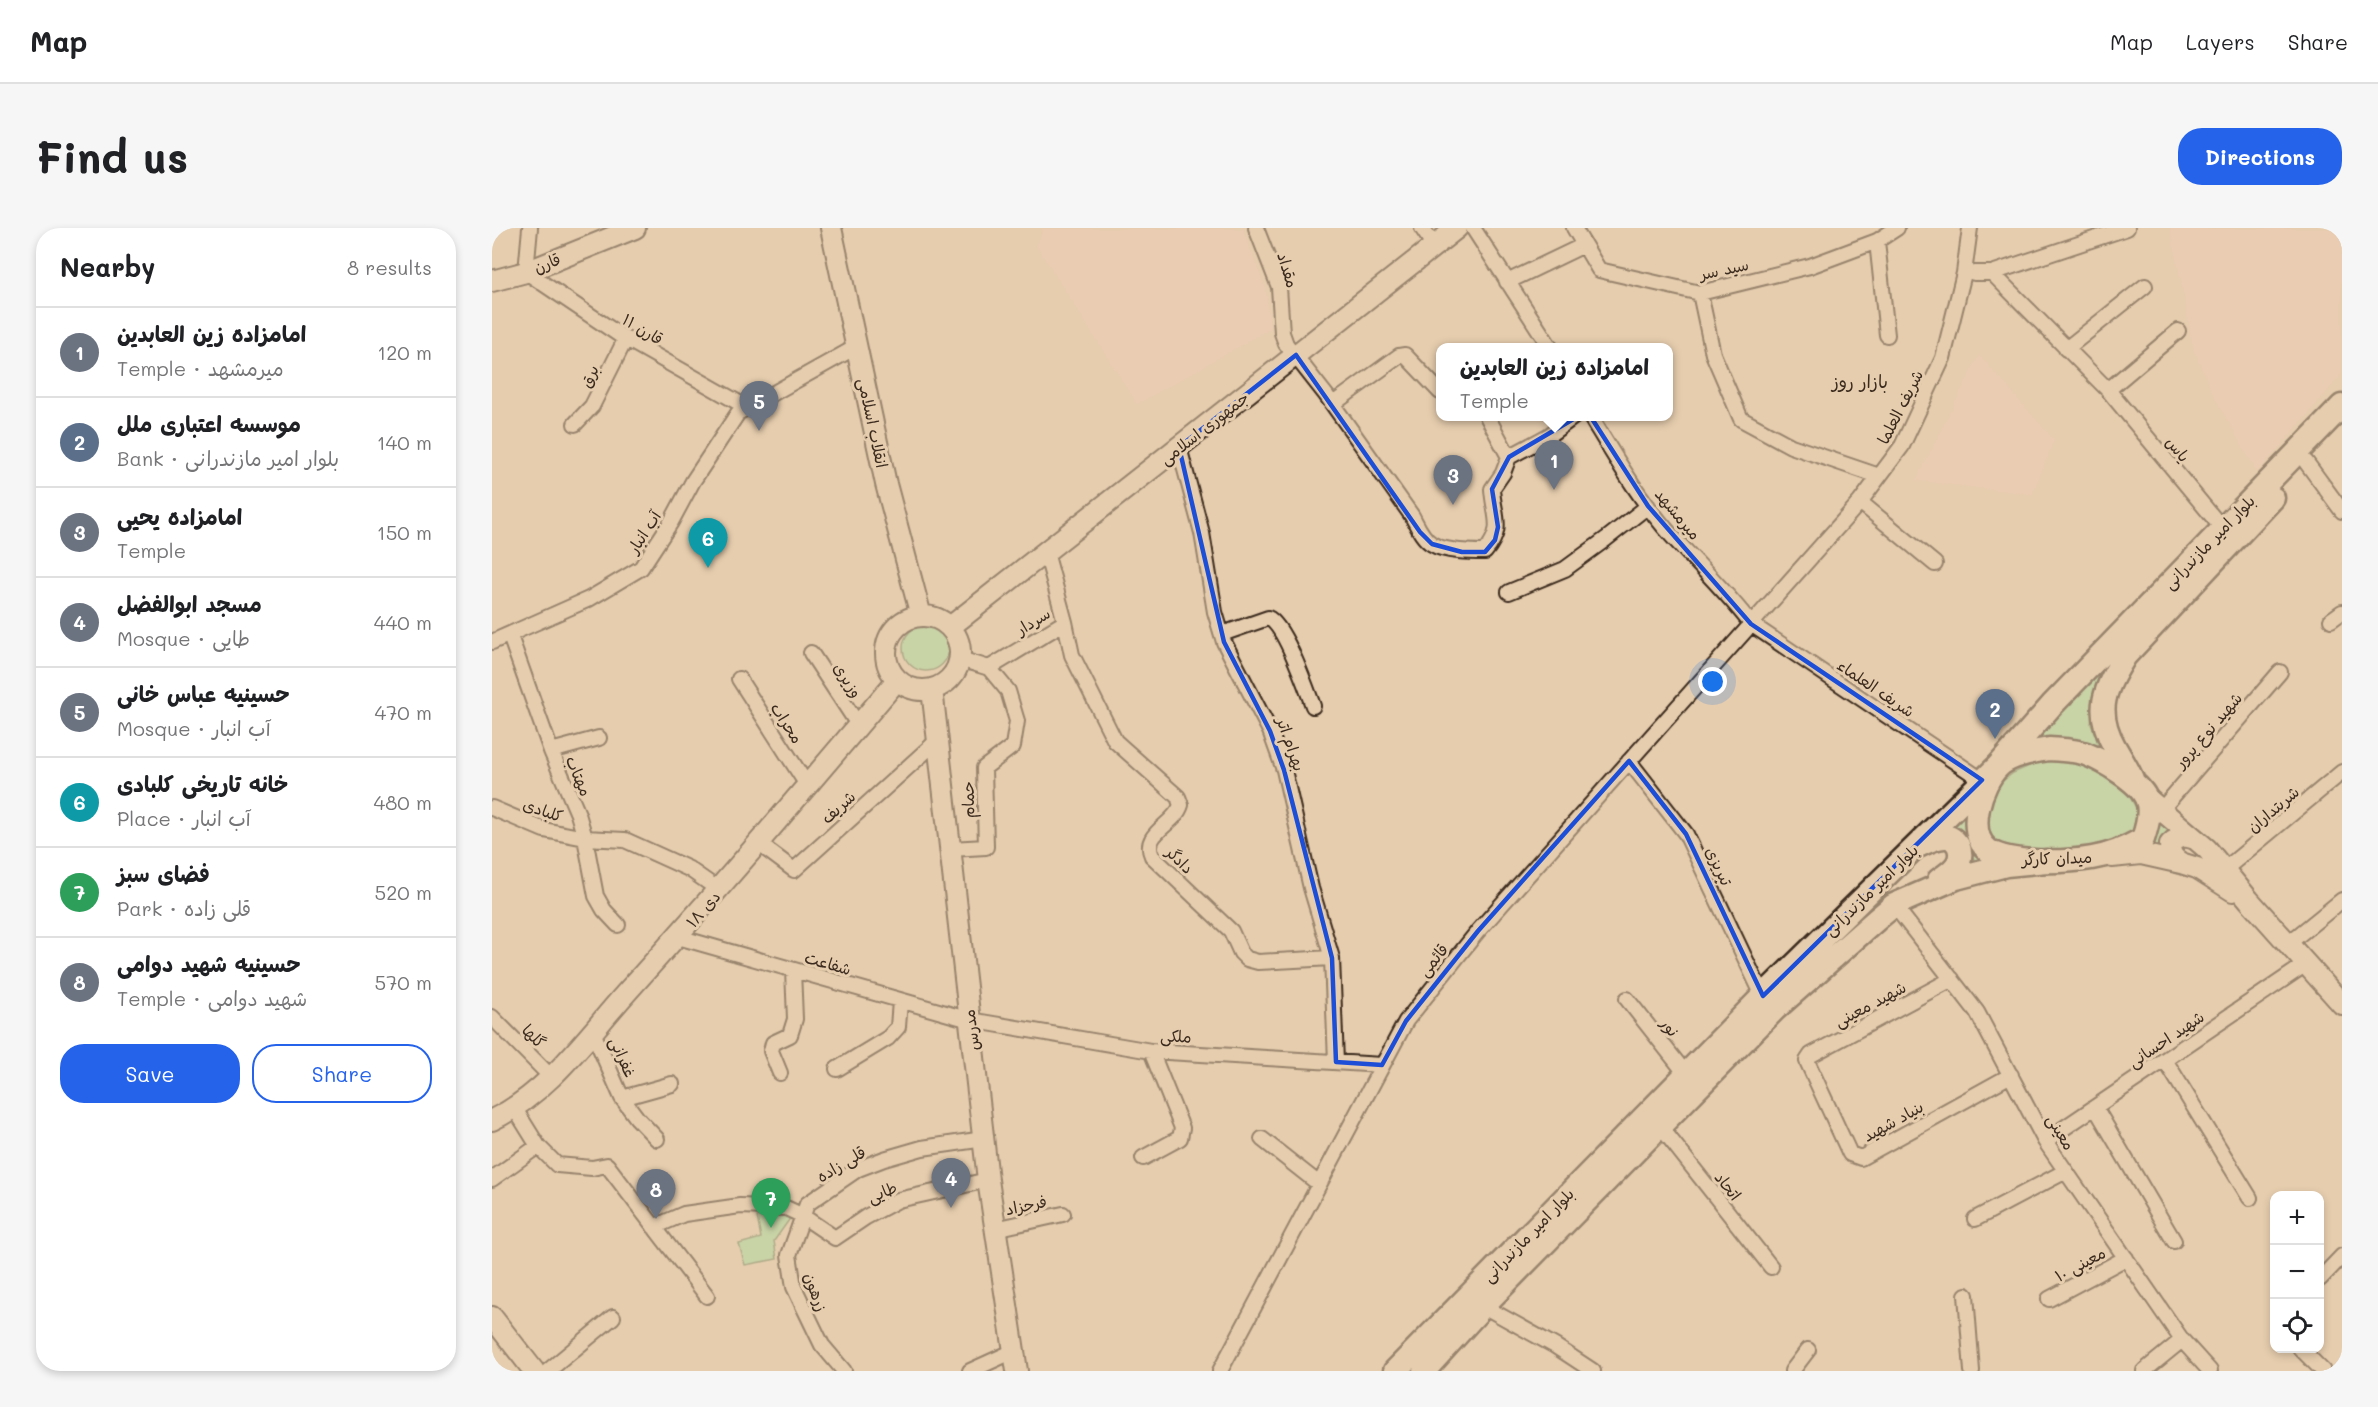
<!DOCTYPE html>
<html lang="en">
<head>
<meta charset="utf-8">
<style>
	:root { --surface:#fff; --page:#f6f6f6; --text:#202124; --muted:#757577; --line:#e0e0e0; --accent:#2563eb }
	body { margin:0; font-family:Mali,"Playpen Sans Arabic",sans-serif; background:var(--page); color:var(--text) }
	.controls { position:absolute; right:18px; bottom:18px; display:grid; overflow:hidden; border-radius:12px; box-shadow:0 3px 9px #0003 }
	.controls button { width:54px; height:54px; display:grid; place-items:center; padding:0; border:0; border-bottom:2px solid var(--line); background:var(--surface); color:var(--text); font:30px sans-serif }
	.you { position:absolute; left:1221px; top:454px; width:21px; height:21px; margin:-15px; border:4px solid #fff; border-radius:50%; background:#1a73e8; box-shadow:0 0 0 9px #1a73e833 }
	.badge { display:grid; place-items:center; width:39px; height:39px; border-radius:50%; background:var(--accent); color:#fff; font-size:20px; font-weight:700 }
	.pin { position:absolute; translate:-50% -50px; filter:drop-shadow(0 2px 3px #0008) }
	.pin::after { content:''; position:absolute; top:32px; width:21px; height:18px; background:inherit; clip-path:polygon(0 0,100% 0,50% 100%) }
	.popup { position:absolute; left:944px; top:115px; width:237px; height:78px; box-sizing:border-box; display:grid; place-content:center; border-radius:12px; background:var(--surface); filter:drop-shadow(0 2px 4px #0005); font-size:20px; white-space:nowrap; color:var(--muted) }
	.popup b { font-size:22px; color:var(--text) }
	.popup::after { content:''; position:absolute; left:50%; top:100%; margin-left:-12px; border:12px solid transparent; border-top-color:var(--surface) }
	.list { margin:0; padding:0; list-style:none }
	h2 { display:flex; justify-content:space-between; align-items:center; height:78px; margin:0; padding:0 24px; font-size:26px }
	h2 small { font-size:20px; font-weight:400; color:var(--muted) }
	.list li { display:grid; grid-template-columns:39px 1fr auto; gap:18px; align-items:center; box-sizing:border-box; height:90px; padding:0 24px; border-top:2px solid var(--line) }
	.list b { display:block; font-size:22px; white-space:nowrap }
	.list p { margin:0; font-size:20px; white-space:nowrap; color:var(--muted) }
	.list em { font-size:20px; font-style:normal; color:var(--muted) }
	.actions { display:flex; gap:12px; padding:18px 24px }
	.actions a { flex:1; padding:14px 0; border:2px solid var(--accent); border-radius:24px; text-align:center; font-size:21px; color:var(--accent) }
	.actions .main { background:var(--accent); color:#fff }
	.icon { flex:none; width:33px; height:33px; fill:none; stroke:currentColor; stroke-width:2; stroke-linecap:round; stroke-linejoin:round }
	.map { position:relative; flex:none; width:1850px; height:1143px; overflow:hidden; border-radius:24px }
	header { display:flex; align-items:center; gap:36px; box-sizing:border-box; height:84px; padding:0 30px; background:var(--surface); border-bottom:2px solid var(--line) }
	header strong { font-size:28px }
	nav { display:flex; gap:33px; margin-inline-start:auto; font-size:21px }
	.intro { display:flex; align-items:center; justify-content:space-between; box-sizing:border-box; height:144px; padding:0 36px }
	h1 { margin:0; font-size:42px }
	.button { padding:15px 27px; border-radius:24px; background:var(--accent); color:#fff; font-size:21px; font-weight:700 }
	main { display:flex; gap:36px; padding:0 36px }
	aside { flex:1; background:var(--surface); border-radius:24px; box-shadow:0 3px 9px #0003 }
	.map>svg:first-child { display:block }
	.built { fill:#edcab3 }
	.green { fill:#a5d99b; stroke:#70825c; stroke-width:1.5 }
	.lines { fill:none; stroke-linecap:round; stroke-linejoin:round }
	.street-casing { stroke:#3b2a1e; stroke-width:18 }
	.secondary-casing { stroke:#3b2a1e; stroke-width:24 }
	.primary-casing { stroke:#3b2a1e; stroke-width:27 }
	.street { stroke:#e6cdae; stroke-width:14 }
	.secondary { stroke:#e6cdae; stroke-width:20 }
	.primary { stroke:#e6cdae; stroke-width:22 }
	.marked { fill:none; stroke:#1d4ed8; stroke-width:4.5; stroke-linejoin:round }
	.labels { text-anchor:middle; stroke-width:6; stroke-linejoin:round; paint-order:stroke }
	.street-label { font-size:16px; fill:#3b2a1e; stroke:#e6cdae }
	.neighbourhood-label { font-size:18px; fill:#3b2a1e; stroke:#e6cdae }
</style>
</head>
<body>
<header>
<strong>Map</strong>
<nav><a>Map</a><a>Layers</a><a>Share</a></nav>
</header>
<div class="intro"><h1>Find us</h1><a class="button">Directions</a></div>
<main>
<aside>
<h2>Nearby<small>8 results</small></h2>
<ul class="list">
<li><span class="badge" style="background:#6b7280">1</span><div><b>امامزاده زین العابدین</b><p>Temple · میرمشهد</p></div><em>120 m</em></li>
<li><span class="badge" style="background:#5c6f8a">2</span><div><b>موسسه اعتباری ملل</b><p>Bank · بلوار امیر مازندرانی</p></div><em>140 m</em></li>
<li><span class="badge" style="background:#6b7280">3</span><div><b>امامزاده یحیی</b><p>Temple</p></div><em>150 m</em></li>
<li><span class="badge" style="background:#6b7280">4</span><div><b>مسجد ابوالفضل</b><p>Mosque · طایی</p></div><em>440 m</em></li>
<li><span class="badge" style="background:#6b7280">5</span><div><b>حسینیه عباس خانی</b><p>Mosque · آب انبار</p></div><em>470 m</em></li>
<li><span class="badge" style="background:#0f9aa8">6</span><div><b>خانه تاریخی کلبادی</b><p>Place · آب انبار</p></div><em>480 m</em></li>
<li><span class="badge" style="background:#2e9e5b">7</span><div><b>فضای سبز</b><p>Park · قلی زاده</p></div><em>520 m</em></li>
<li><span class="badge" style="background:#6b7280">8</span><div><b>حسینیه شهید دوامی</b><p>Temple · شهید دوامی</p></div><em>570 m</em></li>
</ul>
<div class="actions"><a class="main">Save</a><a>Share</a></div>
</aside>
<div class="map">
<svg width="1850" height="1143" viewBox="0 0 1850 1143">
	<rect width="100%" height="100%" fill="#e6cdae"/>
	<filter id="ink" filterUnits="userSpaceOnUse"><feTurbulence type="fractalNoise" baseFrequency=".0167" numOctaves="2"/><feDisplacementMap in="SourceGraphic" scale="12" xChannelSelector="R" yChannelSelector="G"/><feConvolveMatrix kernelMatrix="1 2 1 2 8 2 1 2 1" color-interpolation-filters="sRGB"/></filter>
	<g filter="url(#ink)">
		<path class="built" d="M 551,0 L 751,0 L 774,60 L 779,101 L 645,177 L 544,18 Z
			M 1678,0 L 1850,0 L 1850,147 L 1765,246 L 1722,169 L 1701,121 Z
			M 1487,126 L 1563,212 L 1541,267 L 1423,253 Z"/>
		<path class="green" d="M 1780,265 L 1602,479 L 1599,496 L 1609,523 L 1529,519 Z
			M411 420a23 23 0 1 1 46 0a23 23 0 1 1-46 0Z
			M 1551,532 L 1586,536 L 1614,549 L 1635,564 L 1646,583 L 1643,603 C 1611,622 1566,629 1528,623 C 1519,622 1510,616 1502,613 L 1495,598 L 1498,575 L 1507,556 L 1521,545 Z
			M 1480,576 L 1505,631 L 1483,635 L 1479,622 L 1474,613 L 1442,606 Z
			M 1661,583 L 1689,605 L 1674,627 L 1654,623 Z
			M 294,984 L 299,989 L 282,1013 L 285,1031 L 253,1037 L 247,1016 L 269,1010 L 265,989 Z"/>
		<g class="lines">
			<defs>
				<path id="street" d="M 38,0 L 34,44 L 129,108 L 256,180
					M 764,0 L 787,59 L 790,105 L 794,116 L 834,167 L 920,288 C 925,297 930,310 940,316 C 953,324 979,324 993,324 C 1013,299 1002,290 1000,261 L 1011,245 L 1017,229 L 1056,208 L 1083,188
					M 930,0 L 942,18
					M 981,0 L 1058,119
					M 1082,0 L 1107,42 L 1208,65 L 1318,38 L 1385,13 L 1405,0
					M 1385,13 L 1395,107
					M 1482,45 L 1500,45 L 1616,162 L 1730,300
					M 1500,45 L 1635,0
					M 1015,54 L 1092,17
					M 1208,65 L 1221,126 L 1249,191 L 1299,218 L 1387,248
					M 1574,121 L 1653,58
					M 1616,162 L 1686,103
					M 841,176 L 907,128 L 913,127 L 948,164
					M 995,188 L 1017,229
					M 1098,188 C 1123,229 1147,271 1179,307 C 1206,337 1235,364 1259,396 L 1490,552
					M 83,196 L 100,178 L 134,110
					M 687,219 L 710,305 L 723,384 L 732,414 L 778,503 L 792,542 L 819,660 L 840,730 L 844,834
					M 1814,234 L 1850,283
					M 1368,274 L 1443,336
					M 1017,364 L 1073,341 L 1114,311 L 1156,278
					M 1839,392 L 1850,384
					M 573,394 L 580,427 L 623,513 L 686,569 L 689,577 C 683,597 649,605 660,628 L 739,703 L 749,725 L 755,731 L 766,734 L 840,730
					M 730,406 L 776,390 C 792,396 814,459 821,478
					M 18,408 L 59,523 L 86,586 L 93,610 L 104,668 L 112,682 L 126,697
					M 0,414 L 97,371 L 149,340 L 179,294 L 201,253 L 246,185 L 364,119
					M 319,425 L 367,498
					M 468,431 L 497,440
					M 497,440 L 573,394 L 554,324
					M 247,451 L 315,557
					M 59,523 L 107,510
					M 1137,533 L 1194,606 L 1271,768
					M 0,580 L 52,602 L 93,610 L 133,612 L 197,641 L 227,662
					M 1669,582 L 1788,444
					M 266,615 L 302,642 L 446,512
					M 458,621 L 494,619 L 492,540 L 521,518 L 525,493 L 516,463 L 497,440
					M 1732,642 L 1850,544
					M 1402,677 L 1485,784 L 1553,913 L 1690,1112 L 1718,1143
					M 186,709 L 478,792 L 659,823 L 890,837
					M 1797,715 L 1850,672
					M 1460,751 L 1319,827 L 1315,833 L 1358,926 L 1369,930 L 1519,847
					M 1135,771 L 1194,846
					M 0,789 L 60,850
					M 100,802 L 130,870
					M 1673,832 L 1758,970
					M 345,841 L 396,810 L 406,799 L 408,773
					M 288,845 L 279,823 L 281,815 L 298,807 L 303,791 L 301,742
					M 1603,879 L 1682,1013
					M 23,881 L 46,918 L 65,937 L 100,940 L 115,937 L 215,1068
					M 1168,898 L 1279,1039
					M 165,911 L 145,890 L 130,870 L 180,856
					M 770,911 L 827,956
					M 1553,913 L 1814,736
					M 651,930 L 688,910 L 690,900 L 659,823
					M 0,951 L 46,918
					M 1483,991 L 1574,943
					M 162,999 L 192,986 L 248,978 L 294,980 L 309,987 L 343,1010 L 374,989 L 406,972 L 496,952
					M 503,1001 L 571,986
					M 1828,1051 L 1850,1028
					M 1474,1067 L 1480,1143
					M 1557,1071 L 1634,1030
					M 991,1078 L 1063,1118 L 1101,1143
					M 1808,1120 L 1831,1143
					M 56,1143 L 121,1089
					M 352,1143 L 330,1117 L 302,1059 L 297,1027 L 315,976 L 366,941 L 392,931 L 430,920 L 492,911
					M 478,1143 L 522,1123
					M 728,1143 L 914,793 L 986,703 L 1368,274 L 1410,218 L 1451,130 L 1472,45 L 1478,0
					M 1300,1143 L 1316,1122
					M 1652,1143 L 1690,1112"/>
				<path id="secondary" d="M 339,0 L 394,256 L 429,388
					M 0,53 L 34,44 L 143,0
					M394 425a37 37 0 1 1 74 0a37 37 0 1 1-74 0Z
					M 458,399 L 965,0
					M 440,461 L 496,952 L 525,1143
					M 1655,570 L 1715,621 L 1757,672 L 1850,776
					M 1620,629 L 1649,626 L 1689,635 L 1705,640 L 1741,663
					M 1689,635 C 1681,630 1678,626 1678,616 C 1686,608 1693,607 1703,611
					M 0,892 C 56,865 93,811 134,765 C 227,662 316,557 405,452
					M 0,1089 L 42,1143"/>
				<path id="primary" d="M 1557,521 C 1569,522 1583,522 1594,526 C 1612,533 1646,553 1654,570 C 1660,582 1655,599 1651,611 C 1635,620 1619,627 1600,630 C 1576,634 1517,637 1496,622 C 1473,604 1489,556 1506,539 C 1516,528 1544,523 1557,521 Z
					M 1640,551 C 1635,539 1628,529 1622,518 C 1602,481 1613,461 1633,428 L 1781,270
					M 1426,618 C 1434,614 1445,608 1455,609 C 1460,609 1463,613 1466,617 C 1474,634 1459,644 1447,652
					M 903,1143 L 1271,768 L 1506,538 L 1560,477 L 1850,178
					M 932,1143 L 991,1078 L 1283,781 L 1384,692 L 1402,677 L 1464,650 L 1514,637 L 1555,633"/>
			</defs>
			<use href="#street" class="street-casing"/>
			<use href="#secondary" class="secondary-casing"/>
			<use href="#primary" class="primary-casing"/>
			<use href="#street" class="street"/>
			<use href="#secondary" class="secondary"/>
			<use href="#primary" class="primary"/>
		</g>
	</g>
	<path d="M0 0H1850V1143H0ZM 804,127 L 928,304 L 940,316 L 970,324 L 993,324 L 1003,312 L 1006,299 L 1000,261 L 1017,229 L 1095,183 L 1156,278 L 1259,396 L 1490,552 L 1271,768 L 1194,606 L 1137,533 L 986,703 L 914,793 L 890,837 L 844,834 L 840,730 L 792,542 L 778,503 L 732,414 L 687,219 Z" fill="#e6cdae" fill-opacity=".55" fill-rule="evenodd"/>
	<path class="marked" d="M 804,127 L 928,304 L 940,316 L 970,324 L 993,324 L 1003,312 L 1006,299 L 1000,261 L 1017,229 L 1095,183 L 1156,278 L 1259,396 L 1490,552 L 1271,768 L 1194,606 L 1137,533 L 986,703 L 914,793 L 890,837 L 844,834 L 840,730 L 792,542 L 778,503 L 732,414 L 687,219 Z"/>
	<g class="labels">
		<g class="street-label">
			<text transform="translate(55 35) rotate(-22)" y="6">قارن</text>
			<text transform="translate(1232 41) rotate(-12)" y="6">سید سر</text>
			<text transform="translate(796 42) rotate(73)" y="6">مقداد</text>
			<text transform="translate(151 101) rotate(31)" y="6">قارن ۱۱</text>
			<text transform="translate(97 148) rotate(-64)" y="6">برق</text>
			<text transform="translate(1408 179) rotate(-63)" y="6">شریف العلما</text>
			<text transform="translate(381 195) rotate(78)" y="6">انقلاب اسلامی</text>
			<text transform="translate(712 200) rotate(-38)" y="6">جمهوری اسلامی</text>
			<text transform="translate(1686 221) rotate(51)" y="6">یاس</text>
			<text transform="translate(1186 286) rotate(50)" y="6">میرمشهد</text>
			<text transform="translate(152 304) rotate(-57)" y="6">آب انبار</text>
			<text transform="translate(1717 314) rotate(-46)" y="6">بلوار امیر مازندرانی</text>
			<text transform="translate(541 393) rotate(-32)" y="6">سردار</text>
			<text transform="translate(356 452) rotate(57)" y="6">وزیری</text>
			<text transform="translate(1384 460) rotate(34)" y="6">شریف العلماء</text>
			<text transform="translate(295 495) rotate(57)" y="6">محراب</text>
			<text transform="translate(1716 502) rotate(-49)" y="6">شهید نوع پرور</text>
			<text transform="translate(799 516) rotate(71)" y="6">بهرام اتر</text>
			<text transform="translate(87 548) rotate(67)" y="6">مهتاب</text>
			<text transform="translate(476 572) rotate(-91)" y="6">حمام</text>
			<text transform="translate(346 579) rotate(-42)" y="6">شریف</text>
			<text transform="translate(1781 581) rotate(-40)" y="6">شربتداران</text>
			<text transform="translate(51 582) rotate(19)" y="6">کلبادی</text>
			<text transform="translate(1565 630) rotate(-2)" y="6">میدان کارگر</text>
			<text transform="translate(688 632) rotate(44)" y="6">دادگر</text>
			<text transform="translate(1227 638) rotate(65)" y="6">تبریزی</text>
			<text transform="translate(1379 662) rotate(-44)" y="6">بلوار امیر مازندرانی</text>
			<text transform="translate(211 681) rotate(-49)" y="6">۱۸ دی</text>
			<text transform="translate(941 732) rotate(-51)" y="6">قائمی</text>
			<text transform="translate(336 735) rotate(16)" y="6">شفاعت</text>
			<text transform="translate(1378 776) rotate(-28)" y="6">شهید معینی</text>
			<text transform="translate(1178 799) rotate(52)" y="6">نور</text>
			<text transform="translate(479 802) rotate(-97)" y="6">مدرس</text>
			<text transform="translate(42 808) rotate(46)" y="6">گلها</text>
			<text transform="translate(684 808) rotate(3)" y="6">ملکی</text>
			<text transform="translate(1674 811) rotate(-34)" y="6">شهید احسانی</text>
			<text transform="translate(131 829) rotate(66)" y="6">غفرانی</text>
			<text transform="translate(1401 893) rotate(-29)" y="6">بنیاد شهید</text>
			<text transform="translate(1569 904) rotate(59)" y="6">معینی</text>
			<text transform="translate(349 936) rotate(-31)" y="6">قلی زاده</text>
			<text transform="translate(1236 958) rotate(52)" y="6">اتحاد</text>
			<text transform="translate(390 964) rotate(-23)" y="6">طایی</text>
			<text transform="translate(534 977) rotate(-12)" y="6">فرحزاد</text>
			<text transform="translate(1036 1007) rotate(-46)" y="6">بلوار امیر مازندرانی</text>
			<text transform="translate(1588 1036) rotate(-28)" y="6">معینی ۱۰</text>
			<text transform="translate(324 1064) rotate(70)" y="6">زرهون</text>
		</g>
		<g class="neighbourhood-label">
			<text x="1368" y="160">بازار روز</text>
		</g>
	</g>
</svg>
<div class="controls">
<button>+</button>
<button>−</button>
<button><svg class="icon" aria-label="locate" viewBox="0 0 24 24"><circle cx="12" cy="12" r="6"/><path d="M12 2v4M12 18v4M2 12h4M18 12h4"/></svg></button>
</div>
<div class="you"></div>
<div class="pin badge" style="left:1062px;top:262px;background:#6b7280">1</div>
<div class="popup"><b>امامزاده زین العابدین</b>Temple</div>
<div class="pin badge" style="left:1503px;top:511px;background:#5c6f8a">2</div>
<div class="pin badge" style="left:961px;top:277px;background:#6b7280">3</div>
<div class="pin badge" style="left:459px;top:980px;background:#6b7280">4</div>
<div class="pin badge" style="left:267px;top:203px;background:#6b7280">5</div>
<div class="pin badge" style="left:216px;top:340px;background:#0f9aa8">6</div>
<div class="pin badge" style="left:279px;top:1000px;background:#2e9e5b">7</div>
<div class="pin badge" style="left:164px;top:991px;background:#6b7280">8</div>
</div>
</main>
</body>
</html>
